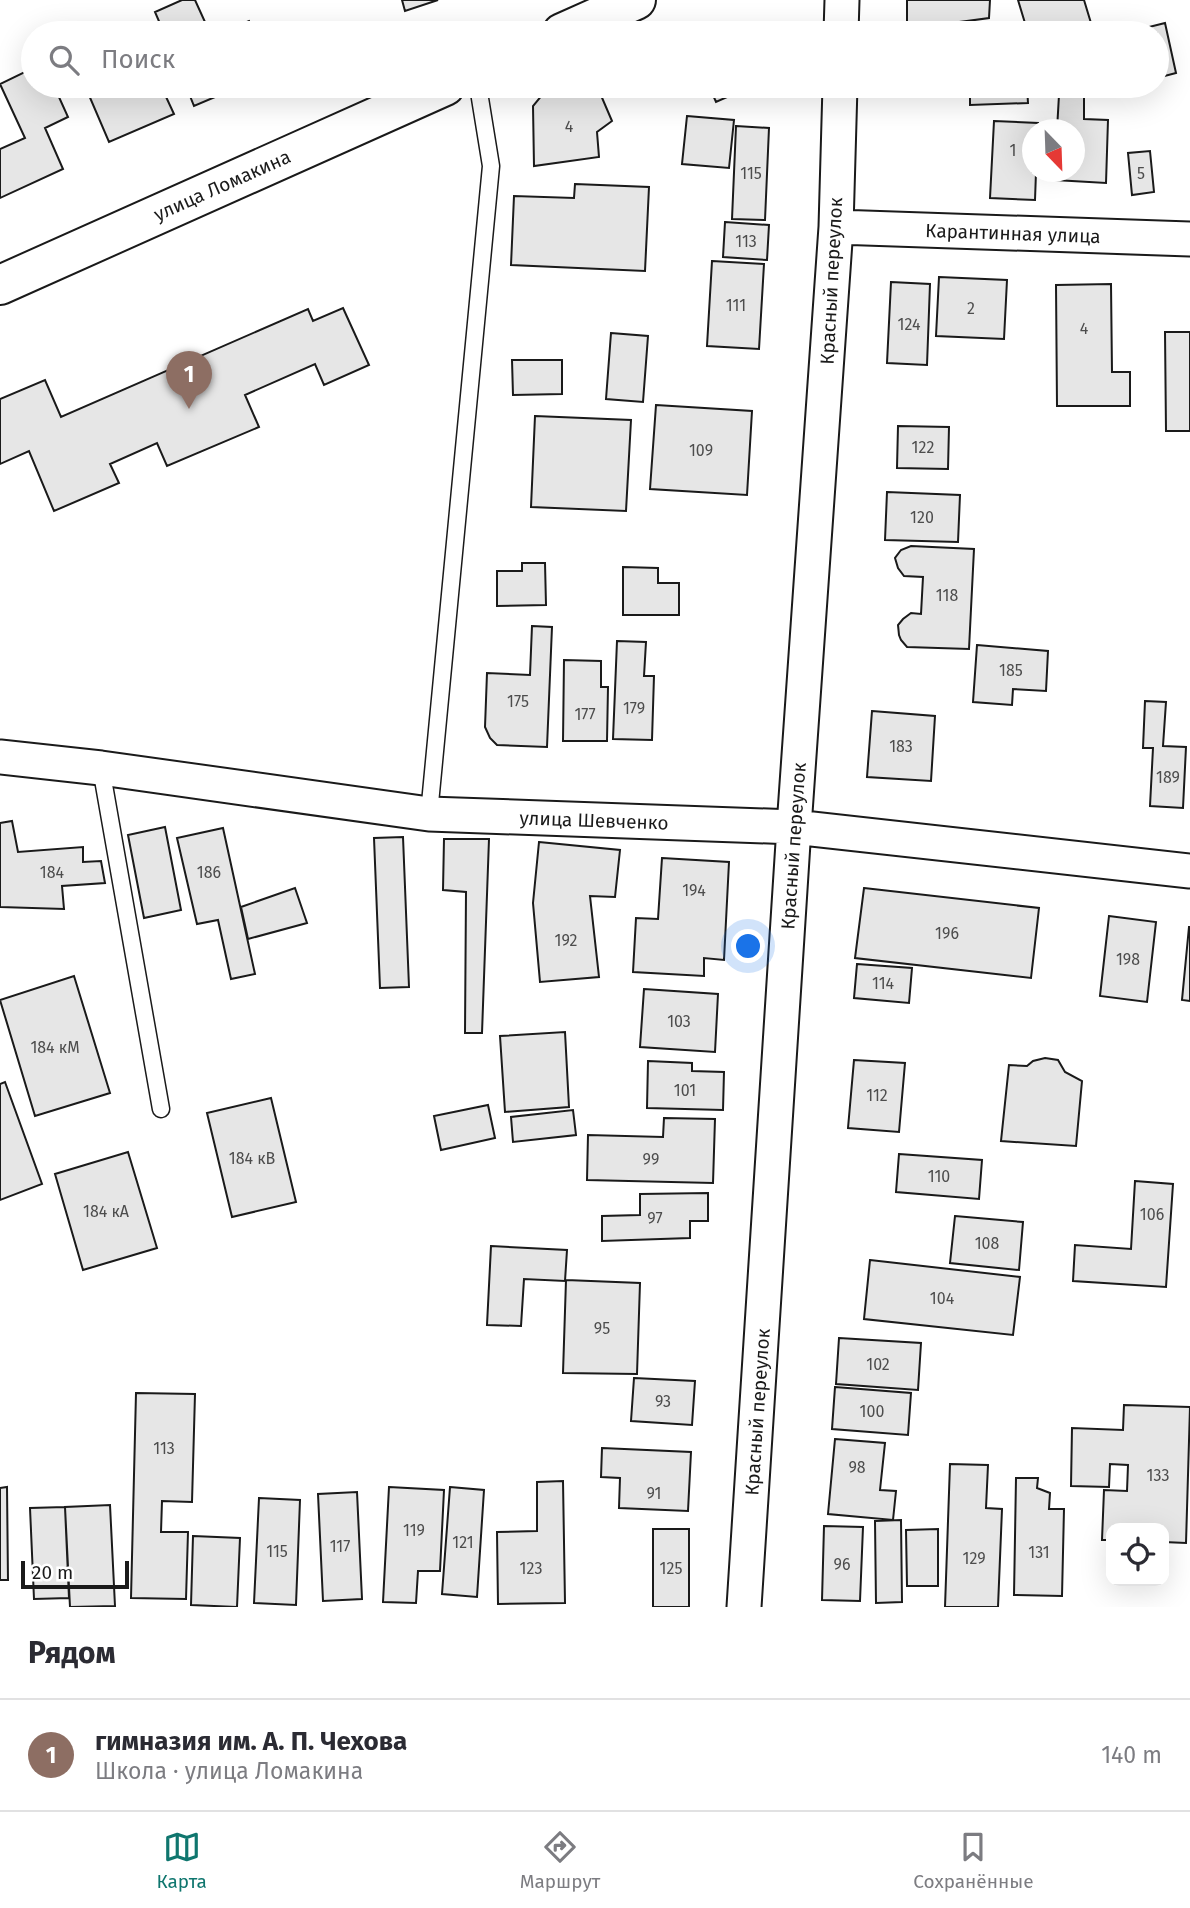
<!DOCTYPE html>
<html lang="ru">
<head>
<meta charset="utf-8">
<style>
	:root { --surface:#fff; --page:#f2f2f3; --text:#2b2b33; --muted:#7c7c81; --line:#e1e1e2; --accent:#0f766e }
	body { margin:0; font-family:"Fira Sans",sans-serif; background:var(--page); color:var(--text) }
	.controls { position:absolute; right:21px; bottom:21px; display:grid; overflow:hidden; border-radius:14px; box-shadow:0 7px 28px #0002 }
	.controls button { width:63px; height:63px; display:grid; place-items:center; padding:0; border:0; border-bottom:2px solid var(--line); background:var(--surface); color:var(--text); font:35px sans-serif }
	.compass { position:absolute; left:1022px; top:119px; width:63px; height:63px; border-radius:50%; background:var(--surface); box-shadow:0 7px 28px #0002; rotate:157deg }
	.scale { position:absolute; left:21px; bottom:18px; width:108px; box-sizing:border-box; padding-left:7px; border:4px solid #1a1a1a; border-top:0; font-size:19px; line-height:24px; white-space:nowrap; color:#1a1a1a; -webkit-text-stroke:5px #fff; paint-order:stroke }
	.you { position:absolute; left:749px; top:947px; width:24px; height:24px; margin:-18px; border:5px solid #fff; border-radius:50%; background:#1a73e8; box-shadow:0 0 0 10px #1a73e833 }
	.badge { display:grid; place-items:center; width:46px; height:46px; border-radius:50%; background:var(--accent); color:#fff; font-size:23px; font-weight:700 }
	.pin { position:absolute; translate:-50% -58px; filter:drop-shadow(0 2px 4px #0008) }
	.pin::after { content:''; position:absolute; top:37px; width:24px; height:21px; background:inherit; clip-path:polygon(0 0,100% 0,50% 100%) }
	.list { margin:0; padding:0; list-style:none }
	h2 { display:flex; justify-content:space-between; align-items:center; height:91px; margin:0; padding:0 28px; font-size:30px }
	h2 small { font-size:23px; font-weight:400; color:var(--muted) }
	.list li { display:grid; grid-template-columns:46px 1fr auto; gap:21px; align-items:center; box-sizing:border-box; height:112px; padding:0 28px; border-top:2px solid var(--line) }
	.list b { display:block; font-size:26px; white-space:nowrap }
	.list p { margin:0; font-size:23px; white-space:nowrap; color:var(--muted) }
	.list em { font-size:23px; font-style:normal; color:var(--muted) }
	.icon { flex:none; width:38px; height:38px; fill:none; stroke:currentColor; stroke-width:2; stroke-linecap:round; stroke-linejoin:round }
	.map { position:relative; flex:none; width:1190px; height:1607px; overflow:hidden }
	.search { position:absolute; background:var(--surface); box-shadow:0 7px 28px #0002; left:21px; right:21px; top:21px; height:77px; display:flex; align-items:center; gap:18px; box-sizing:border-box; padding:0 24px; border-radius:38px; color:var(--muted); font-size:26px }
	.sheet { height:203px; background:var(--surface) }
	nav { display:flex; justify-content:space-around; align-items:center; box-sizing:border-box; height:98px; border-top:2px solid var(--line); background:var(--surface); font-size:19px; color:var(--muted) }
	nav a { display:grid; justify-items:center; gap:4px }
	nav .on { color:var(--accent) }
	.map>svg:first-child { display:block }
	.building { fill:#e6e6e6; stroke:#1a1a1a; stroke-width:2 }
	.lines { fill:none; stroke-linecap:round; stroke-linejoin:round }
	.service-casing { stroke:#1a1a1a; stroke-width:19 }
	.minor-casing { stroke:#1a1a1a; stroke-width:37 }
	.tertiary-casing { stroke:#1a1a1a; stroke-width:42 }
	.service { stroke:#fff; stroke-width:16 }
	.minor { stroke:#fff; stroke-width:33 }
	.tertiary { stroke:#fff; stroke-width:38 }
	.labels { text-anchor:middle; stroke-width:5; stroke-linejoin:round; paint-order:stroke }
	.number-label { font-size:16px; fill:#4d4d4d }
	.street-label { font-size:19px; fill:#1a1a1a; stroke:#fff }
</style>
</head>
<body>
<div class="map">
<svg width="1190" height="1607" viewBox="0 0 1190 1607">
	<rect width="100%" height="100%" fill="#fff"/>
	<path class="building" d="M 182,0 L 195,0 L 210,33 L 164,33 L 155,12 Z
		M 402,0 L 438,0 L 405,11 Z
		M 907,0 L 990,0 L 989,18 L 960,22 L 959,33 L 907,33 Z
		M 1018,0 L 1084,0 L 1094,33 L 1028,33 Z
		M 249,21 L 254,33 L 220,33 Z
		M 1165,23 L 1176,73 L 1157,78 L 1157,33 L 1129,33 L 1129,32 Z
		M 33,68 L 33,86 L 54,86 L 68,117 L 45,128 L 63,169 L 0,198 L 0,149 L 25,138 L 0,84 Z
		M 85,86 L 161,86 L 174,114 L 109,142 Z
		M 186,86 L 241,86 L 194,106 Z
		M 567,86 L 597,86 L 612,121 L 597,132 L 599,157 L 534,166 L 533,106 L 542,95 Z
		M 709,86 L 752,86 L 716,102 Z
		M 970,86 L 1027,86 L 1028,103 L 970,105 Z
		M 1059,95 L 1084,96 L 1084,119 L 1108,120 L 1106,183 L 1055,180 L 1056,172 L 1074,172 L 1074,130 L 1057,130 Z
		M 687,116 L 734,120 L 729,168 L 682,164 Z
		M 994,121 L 1038,123 L 1038,130 L 1032,130 L 1032,172 L 1036,172 L 1035,200 L 990,198 Z
		M 736,126 L 769,128 L 765,220 L 732,219 Z
		M 1150,151 L 1154,192 L 1132,195 L 1128,153 Z
		M 575,184 L 649,187 L 645,271 L 511,265 L 514,196 L 574,198 Z
		M 725,222 L 769,225 L 767,260 L 723,257 Z
		M 712,261 L 764,264 L 759,349 L 707,346 Z
		M 939,277 L 1007,280 L 1004,339 L 936,336 Z
		M 891,282 L 930,284 L 927,365 L 887,363 Z
		M 1111,284 L 1112,372 L 1130,372 L 1130,406 L 1057,406 L 1056,285 Z
		M 343,308 L 369,365 L 324,385 L 315,364 L 245,395 L 259,427 L 167,466 L 157,443 L 110,464 L 119,483 L 54,511 L 29,451 L 0,464 L 0,399 L 45,380 L 61,417 L 308,309 L 313,321 Z
		M 1165,332 L 1190,332 L 1190,431 L 1166,431 Z
		M 611,333 L 648,336 L 643,402 L 606,399 Z
		M 512,360 L 562,360 L 562,394 L 513,395 Z
		M 656,405 L 752,411 L 747,495 L 650,489 Z
		M 535,416 L 631,420 L 626,511 L 531,507 Z
		M 898,426 L 949,427 L 948,469 L 897,468 Z
		M 887,492 L 960,495 L 958,542 L 885,540 Z
		M 911,546 L 974,549 L 969,649 L 907,647 L 901,640 L 899,635 L 898,625 L 903,619 L 911,613 L 921,614 L 923,577 L 904,576 L 898,568 L 895,558 L 901,550 Z
		M 522,563 L 545,563 L 546,605 L 497,606 L 497,571 L 522,571 Z
		M 623,567 L 658,568 L 658,583 L 679,583 L 679,615 L 623,615 Z
		M 532,626 L 552,627 L 547,747 L 497,745 L 490,738 L 485,727 L 487,673 L 530,675 Z
		M 617,641 L 646,642 L 644,676 L 654,676 L 652,740 L 613,739 Z
		M 977,645 L 1048,651 L 1046,691 L 1013,689 L 1012,705 L 973,702 Z
		M 564,660 L 601,661 L 601,687 L 608,687 L 607,741 L 563,741 Z
		M 1145,701 L 1166,702 L 1163,746 L 1186,747 L 1183,808 L 1150,806 L 1153,748 L 1143,748 Z
		M 872,711 L 935,716 L 931,781 L 867,777 Z
		M 12,821 L 18,852 L 83,847 L 83,862 L 101,861 L 105,883 L 62,886 L 64,909 L 0,907 L 0,823 Z
		M 165,827 L 181,910 L 144,918 L 128,835 Z
		M 223,828 L 255,974 L 231,979 L 218,920 L 197,924 L 177,838 Z
		M 403,837 L 409,987 L 380,988 L 374,838 Z
		M 444,839 L 489,839 L 482,1033 L 465,1033 L 466,892 L 443,890 Z
		M 539,842 L 620,850 L 615,897 L 590,896 L 599,977 L 540,982 L 533,903 Z
		M 662,858 L 729,862 L 724,960 L 704,958 L 704,976 L 633,972 L 636,918 L 658,919 Z
		M 295,888 L 307,923 L 248,939 L 241,907 Z
		M 864,888 L 1039,908 L 1031,978 L 855,958 Z
		M 1109,916 L 1156,922 L 1147,1002 L 1100,996 Z
		M 1189,927 L 1190,927 L 1190,1001 L 1182,1000 Z
		M 857,964 L 912,968 L 909,1003 L 854,998 Z
		M 74,976 L 110,1093 L 35,1116 L 0,1000 Z
		M 644,989 L 718,994 L 715,1052 L 640,1047 Z
		M 565,1032 L 569,1107 L 505,1112 L 500,1036 Z
		M 1045,1058 L 1058,1060 L 1065,1072 L 1082,1081 L 1076,1146 L 1001,1141 L 1009,1065 L 1027,1066 L 1033,1061 Z
		M 854,1060 L 905,1063 L 899,1132 L 848,1128 Z
		M 648,1061 L 692,1063 L 692,1071 L 724,1072 L 723,1110 L 647,1108 Z
		M 5,1082 L 42,1184 L 0,1200 L 0,1084 Z
		M 271,1098 L 296,1202 L 232,1217 L 207,1113 Z
		M 488,1105 L 495,1138 L 441,1150 L 434,1116 Z
		M 573,1110 L 576,1135 L 513,1142 L 511,1117 Z
		M 664,1118 L 715,1119 L 713,1183 L 587,1180 L 588,1135 L 663,1137 Z
		M 128,1152 L 157,1248 L 83,1270 L 55,1174 Z
		M 899,1154 L 982,1160 L 979,1199 L 896,1192 Z
		M 1135,1181 L 1173,1184 L 1166,1287 L 1073,1281 L 1075,1245 L 1131,1249 Z
		M 708,1193 L 708,1221 L 690,1221 L 690,1238 L 602,1241 L 602,1216 L 640,1215 L 640,1194 Z
		M 955,1216 L 1023,1222 L 1019,1270 L 950,1263 Z
		M 491,1246 L 567,1250 L 565,1281 L 524,1279 L 521,1326 L 487,1325 Z
		M 870,1260 L 1020,1277 L 1013,1335 L 864,1319 Z
		M 566,1280 L 640,1283 L 637,1374 L 563,1373 Z
		M 839,1338 L 921,1343 L 918,1390 L 836,1384 Z
		M 634,1378 L 695,1381 L 692,1425 L 631,1421 Z
		M 835,1387 L 911,1393 L 908,1435 L 832,1429 Z
		M 136,1393 L 195,1394 L 192,1502 L 162,1501 L 161,1532 L 188,1532 L 186,1599 L 131,1598 Z
		M 1124,1405 L 1190,1407 L 1186,1543 L 1164,1542 L 1164,1528 L 1111,1528 L 1111,1540 L 1102,1540 L 1104,1490 L 1127,1491 L 1128,1465 L 1110,1464 L 1109,1487 L 1071,1486 L 1072,1428 L 1123,1430 Z
		M 835,1439 L 885,1443 L 880,1490 L 896,1491 L 893,1520 L 828,1514 Z
		M 602,1448 L 691,1452 L 688,1511 L 619,1508 L 620,1478 L 601,1477 Z
		M 950,1464 L 988,1465 L 986,1508 L 1002,1509 L 998,1607 L 945,1607 Z
		M 1016,1478 L 1038,1478 L 1037,1488 L 1050,1493 L 1049,1509 L 1064,1509 L 1062,1596 L 1014,1595 Z
		M 563,1481 L 565,1603 L 498,1604 L 497,1532 L 537,1531 L 537,1482 Z
		M 7,1487 L 8,1580 L 0,1580 L 0,1488 Z
		M 389,1487 L 444,1490 L 440,1571 L 418,1571 L 416,1603 L 383,1602 Z
		M 450,1487 L 484,1490 L 477,1597 L 442,1594 Z
		M 357,1492 L 362,1599 L 323,1601 L 318,1494 Z
		M 259,1498 L 300,1500 L 296,1605 L 254,1603 Z
		M 110,1505 L 115,1606 L 70,1607 L 65,1507 Z
		M 65,1507 L 69,1598 L 34,1599 L 30,1508 Z
		M 901,1520 L 902,1602 L 876,1603 L 875,1521 Z
		M 824,1526 L 863,1527 L 860,1601 L 822,1600 Z
		M 653,1529 L 689,1529 L 689,1607 L 653,1607 Z
		M 938,1529 L 938,1586 L 907,1586 L 906,1530 Z
		M 193,1536 L 240,1538 L 237,1607 L 191,1605 Z"/>
	<g class="lines">
		<defs>
			<path id="service" d="M 101,768 L 161,1109
				M 429,814 L 491,166 L 478,86"/>
			<path id="minor" d="M 841,33 L 842,0
				M 836,227 L 1190,239
				M 0,757 L 101,768 L 429,814 L 794,827 L 1190,871
				M 744,1607 L 794,827 L 836,227 L 840,86"/>
			<path id="tertiary" d="M 562,33 L 636,0
				M 0,285 L 445,86"/>
		</defs>
		<use href="#service" class="service-casing"/>
		<use href="#minor" class="minor-casing"/>
		<use href="#tertiary" class="tertiary-casing"/>
		<use href="#service" class="service"/>
		<use href="#minor" class="minor"/>
		<use href="#tertiary" class="tertiary"/>
	</g>
	<g class="labels">
		<g class="number-label">
			<text x="569" y="132">4</text>
			<text x="1013" y="156">1</text>
			<text x="751" y="179">115</text>
			<text x="1141" y="179">5</text>
			<text x="746" y="247">113</text>
			<text x="736" y="311">111</text>
			<text x="971" y="314">2</text>
			<text x="909" y="330">124</text>
			<text x="1084" y="334">4</text>
			<text x="923" y="453">122</text>
			<text x="701" y="456">109</text>
			<text x="922" y="523">120</text>
			<text x="947" y="601">118</text>
			<text x="1011" y="676">185</text>
			<text x="518" y="707">175</text>
			<text x="634" y="714">179</text>
			<text x="585" y="720">177</text>
			<text x="901" y="752">183</text>
			<text x="1168" y="783">189</text>
			<text x="52" y="878">184</text>
			<text x="209" y="878">186</text>
			<text x="694" y="896">194</text>
			<text x="947" y="939">196</text>
			<text x="566" y="946">192</text>
			<text x="1128" y="965">198</text>
			<text x="883" y="989">114</text>
			<text x="679" y="1027">103</text>
			<text x="55" y="1053">184 кМ</text>
			<text x="685" y="1096">101</text>
			<text x="877" y="1101">112</text>
			<text x="252" y="1164">184 кВ</text>
			<text x="651" y="1165">99</text>
			<text x="939" y="1182">110</text>
			<text x="106" y="1217">184 кА</text>
			<text x="1152" y="1220">106</text>
			<text x="655" y="1224">97</text>
			<text x="987" y="1249">108</text>
			<text x="942" y="1304">104</text>
			<text x="602" y="1334">95</text>
			<text x="878" y="1370">102</text>
			<text x="663" y="1407">93</text>
			<text x="872" y="1417">100</text>
			<text x="164" y="1454">113</text>
			<text x="857" y="1473">98</text>
			<text x="1158" y="1481">133</text>
			<text x="654" y="1499">91</text>
			<text x="414" y="1536">119</text>
			<text x="463" y="1548">121</text>
			<text x="340" y="1552">117</text>
			<text x="277" y="1557">115</text>
			<text x="1039" y="1558">131</text>
			<text x="974" y="1564">129</text>
			<text x="842" y="1570">96</text>
			<text x="531" y="1574">123</text>
			<text x="671" y="1574">125</text>
		</g>
		<g class="street-label">
			<text transform="translate(222 185) rotate(-24)" y="7">улица Ломакина</text>
			<text transform="translate(1013 233) rotate(2)" y="7">Карантинная улица</text>
			<text transform="translate(831 281) rotate(-87)" y="7">Красный переулок</text>
			<text transform="translate(594 820) rotate(2)" y="7">улица Шевченко</text>
			<text transform="translate(793 846) rotate(-86)" y="7">Красный переулок</text>
			<text transform="translate(757 1412) rotate(-86)" y="7">Красный переулок</text>
		</g>
	</g>
</svg>
<div class="controls">
<button><svg class="icon" aria-label="locate" viewBox="0 0 24 24"><circle cx="12" cy="12" r="6"/><path d="M12 2v4M12 18v4M2 12h4M18 12h4"/></svg></button>
</div>
<svg class="compass" viewBox="-18 -18 36 36"><path d="M0-13l5 13h-10z" fill="#e53935"/><path d="M0 13l5-13h-10z" fill="#7c7c81"/></svg>
<div class="scale">20 m</div>
<div class="you"></div>
<div class="pin badge" style="left:189px;top:409px;background:#8d6e63">1</div>
<div class="search"><svg class="icon" aria-label="search" viewBox="0 0 24 24"><circle cx="10" cy="10" r="6"/><path d="M15 15l6 6"/></svg>Поиск</div>
</div>
<section class="sheet">
<h2>Рядом<small></small></h2>
<ul class="list">
<li><span class="badge" style="background:#8d6e63">1</span><div><b>гимназия им. А. П. Чехова</b><p>Школа · улица Ломакина</p></div><em>140 m</em></li>
</ul>
</section>
<nav>
<a class="on"><svg class="icon" aria-label="map" viewBox="0 0 24 24"><path d="M3 6l6-2 6 2 6-2v14l-6 2-6-2-6 2zM9 4v14M15 6v14"/></svg>Карта</a>
<a><svg class="icon" aria-label="directions" viewBox="0 0 24 24"><path d="M12 3l9 9-9 9-9-9zM9 14v-3h6M13 9l2 2-2 2"/></svg>Маршрут</a>
<a><svg class="icon" aria-label="saved" viewBox="0 0 24 24"><path d="M7 4h10v16l-5-4-5 4z"/></svg>Сохранённые</a>
</nav>
</body>
</html>
